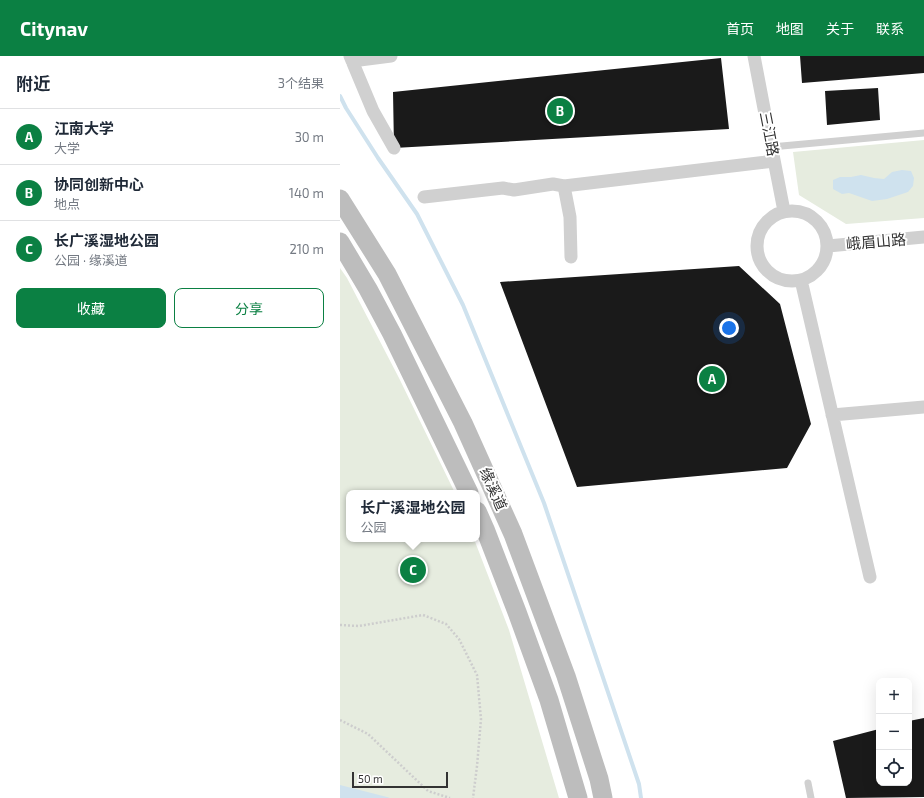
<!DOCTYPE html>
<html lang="zh">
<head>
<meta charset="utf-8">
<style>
	:root { --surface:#fff; --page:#f6f6f7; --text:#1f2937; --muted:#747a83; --line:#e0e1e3; --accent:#0b8043 }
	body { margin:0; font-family:"Exo 2","Noto Sans SC",sans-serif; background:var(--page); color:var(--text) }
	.controls { position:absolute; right:12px; bottom:12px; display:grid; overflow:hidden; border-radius:8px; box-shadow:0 4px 16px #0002 }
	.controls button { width:36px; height:36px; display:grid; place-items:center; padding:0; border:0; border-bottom:1px solid var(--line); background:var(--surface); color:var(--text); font:20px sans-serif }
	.scale { position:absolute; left:12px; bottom:10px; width:96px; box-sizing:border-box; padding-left:4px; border:2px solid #333; border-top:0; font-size:11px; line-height:14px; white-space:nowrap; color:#333; -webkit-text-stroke:3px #fff; paint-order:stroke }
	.you { position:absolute; left:389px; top:272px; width:14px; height:14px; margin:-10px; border:3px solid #fff; border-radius:50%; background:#1a73e8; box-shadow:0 0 0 6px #1a73e833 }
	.badge { display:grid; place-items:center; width:26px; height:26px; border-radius:50%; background:var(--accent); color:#fff; font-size:13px; font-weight:700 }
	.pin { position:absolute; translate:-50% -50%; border:2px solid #fff; box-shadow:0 1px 4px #0006 }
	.popup { position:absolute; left:6px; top:434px; width:134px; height:52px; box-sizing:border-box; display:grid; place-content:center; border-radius:8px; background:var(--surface); filter:drop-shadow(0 1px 3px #0005); font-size:13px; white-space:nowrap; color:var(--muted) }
	.popup b { font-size:15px; color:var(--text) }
	.popup::after { content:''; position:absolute; left:50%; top:100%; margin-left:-8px; border:8px solid transparent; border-top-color:var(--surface) }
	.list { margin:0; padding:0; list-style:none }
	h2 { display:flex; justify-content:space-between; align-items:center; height:52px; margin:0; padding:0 16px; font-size:17px }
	h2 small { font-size:13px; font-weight:400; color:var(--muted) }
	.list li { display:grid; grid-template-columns:26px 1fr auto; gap:12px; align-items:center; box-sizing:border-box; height:56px; padding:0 16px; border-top:1px solid var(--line) }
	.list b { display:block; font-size:15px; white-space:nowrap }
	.list p { margin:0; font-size:13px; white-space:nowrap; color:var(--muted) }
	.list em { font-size:13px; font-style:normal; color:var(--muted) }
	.actions { display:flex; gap:8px; padding:12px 16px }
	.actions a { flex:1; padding:9px 0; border:1px solid var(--accent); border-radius:8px; text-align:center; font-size:14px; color:var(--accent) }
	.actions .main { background:var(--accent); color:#fff }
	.icon { flex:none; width:22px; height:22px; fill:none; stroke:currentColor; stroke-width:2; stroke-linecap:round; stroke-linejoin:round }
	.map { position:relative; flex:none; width:584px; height:742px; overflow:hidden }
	header { display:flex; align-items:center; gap:24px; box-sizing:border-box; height:56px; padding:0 20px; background:var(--accent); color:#fff }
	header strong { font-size:19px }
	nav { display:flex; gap:22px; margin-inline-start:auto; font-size:14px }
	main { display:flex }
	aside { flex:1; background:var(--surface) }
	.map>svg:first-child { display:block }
	.green { fill:#e6ecdf }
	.water { fill:#cfe2ee }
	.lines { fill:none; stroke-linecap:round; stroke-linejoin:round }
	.stream { stroke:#cfe2ee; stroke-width:4 }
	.building { fill:#1a1a1a }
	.path { stroke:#cdcdcd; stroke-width:2.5; stroke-dasharray:2 2; stroke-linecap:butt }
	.service { stroke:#d0d0d0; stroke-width:7 }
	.minor { stroke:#d0d0d0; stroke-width:13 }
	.secondary { stroke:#bdbdbd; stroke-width:19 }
	.labels { text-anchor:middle; stroke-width:4; stroke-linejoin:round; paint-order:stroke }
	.street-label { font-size:15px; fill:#333; stroke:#fff }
</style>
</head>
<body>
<header>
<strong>Citynav</strong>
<nav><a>首页</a><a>地图</a><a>关于</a><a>联系</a></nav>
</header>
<main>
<aside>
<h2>附近<small>3个结果</small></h2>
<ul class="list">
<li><span class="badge">A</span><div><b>江南大学</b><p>大学</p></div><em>30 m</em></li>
<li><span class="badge">B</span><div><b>协同创新中心</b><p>地点</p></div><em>140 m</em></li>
<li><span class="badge">C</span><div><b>长广溪湿地公园</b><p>公园 · 缘溪道</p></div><em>210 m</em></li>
</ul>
<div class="actions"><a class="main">收藏</a><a>分享</a></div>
</aside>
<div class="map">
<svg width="584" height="742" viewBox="0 0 584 742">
	<rect width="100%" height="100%" fill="#fff"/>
	<path class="green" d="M 584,84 L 584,162 L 506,168 L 459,139 L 453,96 Z
		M 0,212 L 7,222 L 59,322 L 115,437 L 9,437 L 9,483 L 134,483 L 169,574 L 219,742 L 0,742 Z"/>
	<path class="water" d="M 562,114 L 571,115 L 574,122 L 573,130 L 568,136 L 547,143 L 532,145 L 509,137 L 502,138 L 493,133 L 493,124 L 500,121 L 511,121 L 521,119 L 534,122 L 544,123 L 552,116 Z
		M 0,729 L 47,741 L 50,742 L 0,742 Z"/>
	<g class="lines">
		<path class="stream" d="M 0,40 L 6,52 L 38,102 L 77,158 L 123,249 L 204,447 L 299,728 L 301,742"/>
	</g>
	<path class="building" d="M 460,0 L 584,0 L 584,17 L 462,27 Z
		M 381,2 L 389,73 L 54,92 L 53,36 Z
		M 538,32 L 540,64 L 487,69 L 485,35 Z
		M 399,210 L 440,248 L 471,368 L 447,412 L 237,431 L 160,226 Z
		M 584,662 L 584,741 L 506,742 L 493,685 L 539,673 L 539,727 L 569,727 L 569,665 Z"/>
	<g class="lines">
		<path class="path" d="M 0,569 L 19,570 L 83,559 L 106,568 L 119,583 L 137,619 L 141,663 L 137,710 L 133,742
			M 0,664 L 28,678 L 88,735 L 110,742"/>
		<path class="service" d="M 431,91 L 584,77
			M 468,727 L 471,742"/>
		<path class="minor" d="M 10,0 L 33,55 L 54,92
			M 414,0 L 426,63 L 444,155
			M 12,5 L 51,0
			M 224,130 L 230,161 L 231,201
			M 84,141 L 163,132 L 174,134 L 213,128 L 224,130 L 434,105
			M417 190a35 35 0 1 1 70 0a35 35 0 1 1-70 0Z
			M 488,190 L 584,181
			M 461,224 L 530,521
			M 492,359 L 584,351"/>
		<path class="secondary" d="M 0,143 L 47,218 L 72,267 L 123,367 L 173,478 L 226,620 L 259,723 L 263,742
			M 0,186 L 28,233 L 52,278 L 129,437
			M 137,455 L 145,473 L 177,556 L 209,644 L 238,742"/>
	</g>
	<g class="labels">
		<g class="street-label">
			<text transform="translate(429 78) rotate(79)" y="5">三江路</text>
			<text transform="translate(536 186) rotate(-5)" y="5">峨眉山路</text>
			<text transform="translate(153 433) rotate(66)" y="5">缘溪道</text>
		</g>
	</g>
</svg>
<div class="controls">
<button>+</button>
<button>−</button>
<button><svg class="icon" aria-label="locate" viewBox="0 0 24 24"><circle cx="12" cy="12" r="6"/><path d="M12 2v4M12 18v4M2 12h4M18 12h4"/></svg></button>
</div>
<div class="scale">50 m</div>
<div class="you"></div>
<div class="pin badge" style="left:372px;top:323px">A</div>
<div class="pin badge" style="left:220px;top:55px">B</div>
<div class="pin badge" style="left:73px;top:514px">C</div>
<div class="popup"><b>长广溪湿地公园</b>公园</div>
</div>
</main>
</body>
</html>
